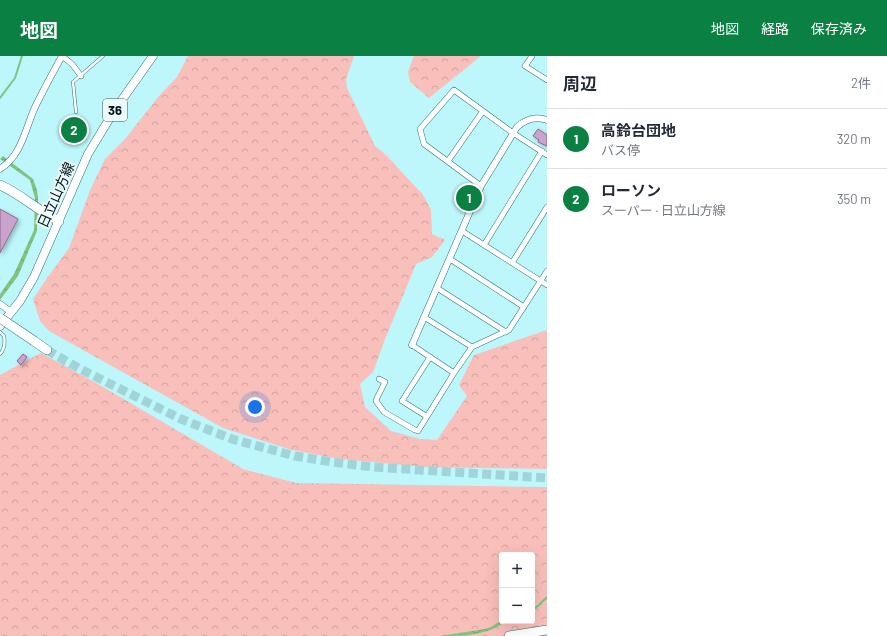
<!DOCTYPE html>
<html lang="ja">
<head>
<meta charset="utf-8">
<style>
	:root { --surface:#fff; --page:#f6f6f7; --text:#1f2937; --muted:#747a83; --line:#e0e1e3; --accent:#0b8043 }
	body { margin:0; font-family:Barlow,"Noto Sans JP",sans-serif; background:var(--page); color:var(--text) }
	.controls { position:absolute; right:12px; bottom:12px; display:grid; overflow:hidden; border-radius:4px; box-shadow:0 4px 16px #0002 }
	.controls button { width:36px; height:36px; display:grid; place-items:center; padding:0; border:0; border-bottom:1px solid var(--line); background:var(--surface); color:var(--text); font:20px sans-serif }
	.you { position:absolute; left:255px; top:351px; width:14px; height:14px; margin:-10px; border:3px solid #fff; border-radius:50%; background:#1a73e8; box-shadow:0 0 0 6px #1a73e833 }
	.badge { display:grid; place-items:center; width:26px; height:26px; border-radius:50%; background:var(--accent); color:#fff; font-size:13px; font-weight:700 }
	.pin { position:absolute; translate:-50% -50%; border:2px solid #fff; box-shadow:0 1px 4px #0006 }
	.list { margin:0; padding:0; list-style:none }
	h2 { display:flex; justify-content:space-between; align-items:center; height:52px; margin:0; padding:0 16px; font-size:17px }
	h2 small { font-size:13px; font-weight:400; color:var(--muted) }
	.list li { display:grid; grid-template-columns:26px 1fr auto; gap:12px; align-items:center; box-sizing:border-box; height:60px; padding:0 16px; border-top:1px solid var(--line) }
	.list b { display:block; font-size:15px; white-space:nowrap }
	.list p { margin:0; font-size:13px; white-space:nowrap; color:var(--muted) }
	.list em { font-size:13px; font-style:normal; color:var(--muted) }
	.map { position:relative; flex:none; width:547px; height:580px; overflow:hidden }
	header { display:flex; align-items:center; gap:24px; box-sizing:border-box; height:56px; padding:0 20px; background:var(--accent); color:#fff }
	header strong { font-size:19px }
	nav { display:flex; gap:22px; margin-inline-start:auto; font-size:14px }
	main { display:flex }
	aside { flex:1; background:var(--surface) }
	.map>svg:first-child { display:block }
	.forest { fill:url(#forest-crowns); fill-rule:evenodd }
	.water { fill:url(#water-waves) }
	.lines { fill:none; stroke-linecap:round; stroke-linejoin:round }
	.stream { stroke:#81c480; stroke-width:2 }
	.building { fill:#caa3cd; stroke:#8c698f; filter:url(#shadow) }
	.motorway-tunnel { stroke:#a1d4d8; stroke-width:9; stroke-dasharray:9 4.5; stroke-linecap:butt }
	.service-casing { stroke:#297279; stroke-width:3.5 }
	.minor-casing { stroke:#297279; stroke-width:6 }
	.tertiary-casing { stroke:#297279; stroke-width:7 }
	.primary-casing { stroke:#297279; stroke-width:9 }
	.motorway-casing { stroke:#297279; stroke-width:10 }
	.service { stroke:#fff; stroke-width:2.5 }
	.minor { stroke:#fff; stroke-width:5 }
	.tertiary { stroke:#fff; stroke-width:6 }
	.primary { stroke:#fff; stroke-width:8 }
	.motorway { stroke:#fff; stroke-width:9 }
	.motorway-bridge-casing { stroke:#297279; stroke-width:10; stroke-linecap:butt }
	.motorway-bridge { stroke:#fff; stroke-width:9 }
	.labels { text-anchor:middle; stroke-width:4; stroke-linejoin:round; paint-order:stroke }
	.shield { fill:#ecfafb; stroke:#475759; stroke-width:1 }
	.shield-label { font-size:13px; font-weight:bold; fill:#001114 }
	.street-label { font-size:14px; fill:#001114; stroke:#ecfafb }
</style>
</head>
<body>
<header>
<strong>地図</strong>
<nav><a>地図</a><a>経路</a><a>保存済み</a></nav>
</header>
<main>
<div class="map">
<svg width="547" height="580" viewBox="0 0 547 580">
	<defs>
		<pattern id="forest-crowns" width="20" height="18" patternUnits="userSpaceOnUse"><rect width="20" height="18" fill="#f9bfba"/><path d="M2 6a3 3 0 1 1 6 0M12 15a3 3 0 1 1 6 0" fill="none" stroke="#d4a39f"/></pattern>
		<pattern id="water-waves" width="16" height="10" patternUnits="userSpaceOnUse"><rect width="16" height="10" fill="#81c480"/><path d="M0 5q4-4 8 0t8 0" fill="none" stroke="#6ea76e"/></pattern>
		<filter id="shadow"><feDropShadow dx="2" dy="2" stdDeviation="2" flood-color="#0004"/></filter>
	</defs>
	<rect width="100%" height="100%" fill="#bdf6fb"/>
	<path class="forest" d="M 188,0 L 354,0 L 346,23 L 347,32 L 375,90 L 386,99 L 423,139 L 431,154 L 432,178 L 445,184 L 432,201 L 416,208 L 385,283 L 373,316 L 360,328 L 365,351 L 391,375 L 420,383 L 437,384 L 467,340 L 459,329 L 474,299 L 547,274 L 547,413 L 425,411 L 341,403 L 292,394 L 223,372 L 49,275 L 40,265 L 33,243 L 47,222 L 69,192 L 91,132 L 105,103 L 125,83 L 159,40 L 177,21 Z
		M 414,0 L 481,0 L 429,42 L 410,26 L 408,16 Z
		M 41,297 L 98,328 L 243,413 L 296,427 L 547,431 L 547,580 L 0,580 L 0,319 ZM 502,499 L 532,499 L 532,565 L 502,565 Z"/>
	<path class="water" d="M 3,100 L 33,123 L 37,134 L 38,142 L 37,175 L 18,220 L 0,244 L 0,238 L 14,218 L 34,174 L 35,142 L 30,124 L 0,103 Z
		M 500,565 L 502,568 C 484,580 461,580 440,580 L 485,573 L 491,571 Z"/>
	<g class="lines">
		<path class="stream" d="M 0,42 L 15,22 L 22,0
			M 532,553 L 538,550 L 547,541
			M 500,567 L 505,565"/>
	</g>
	<path class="building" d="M 65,69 L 82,70 L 82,79 L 65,78 Z
		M 538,73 L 547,79 L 547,90 L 538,86 L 539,84 L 533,80 Z
		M 0,153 L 18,163 L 0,197 Z
		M 23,298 L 27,301 L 21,309 L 17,305 Z"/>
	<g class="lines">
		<path class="motorway-tunnel" d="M 47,294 L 80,313 L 181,363 L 232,383 L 295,400 L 332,406 L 373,411 L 547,422"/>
		<defs>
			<path id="service" d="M 76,56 L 73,26 L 103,0
				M 0,276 L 4,280 C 5,286 5,293 0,298"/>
			<path id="minor" d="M 62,0 L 72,8 L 81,20
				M 532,0 L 525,10 L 547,24
				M 448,105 L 483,55
				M 481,130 L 424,88 L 420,73 L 454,34 L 513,77 L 547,99
				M 462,175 L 547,229
				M 484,189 L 542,95
				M 450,203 L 524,251
				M 512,207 L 547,151
				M 437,232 L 506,276
				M 424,261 L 472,291
				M 412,289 L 454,317 L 472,291 L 509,274 L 547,215
				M 379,323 L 385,326 L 377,342 L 376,345 L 384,356 L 415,374 L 418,375 L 454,317
				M 426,360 L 402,345 L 430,301"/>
			<path id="tertiary" d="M 0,113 C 23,98 25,72 36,49 C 44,33 53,16 62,0
				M 0,248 L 11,256
				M 412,289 L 481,130 L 517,71 C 526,63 536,60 547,64"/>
			<path id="primary" d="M 0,270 L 20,245 L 34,221 L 88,98 L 114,55 L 153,0"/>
			<path id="motorway" d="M 0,129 C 21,138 38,155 59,165
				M 34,285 L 47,294
				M 509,580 L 547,574"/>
		</defs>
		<use href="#service" class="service-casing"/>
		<use href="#minor" class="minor-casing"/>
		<use href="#tertiary" class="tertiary-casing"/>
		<use href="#primary" class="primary-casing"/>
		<use href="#motorway" class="motorway-casing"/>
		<use href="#service" class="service"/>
		<use href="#minor" class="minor"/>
		<use href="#tertiary" class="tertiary"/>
		<use href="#primary" class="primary"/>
		<use href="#motorway" class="motorway"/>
		<defs>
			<path id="motorway-bridge" d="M 0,262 L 34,285"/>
		</defs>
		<use href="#motorway-bridge" class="motorway-bridge-casing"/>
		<use href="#motorway-bridge" class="motorway-bridge"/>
	</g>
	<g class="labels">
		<rect class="shield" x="103" y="43" width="24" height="22" rx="3"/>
		<g class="shield-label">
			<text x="115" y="59">36</text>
		</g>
		<g class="street-label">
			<text transform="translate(56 139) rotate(-66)" y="5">日立山方線</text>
		</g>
	</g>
</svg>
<div class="controls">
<button>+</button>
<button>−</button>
</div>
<div class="you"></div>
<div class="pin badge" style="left:469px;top:142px">1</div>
<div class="pin badge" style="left:74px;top:74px">2</div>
</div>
<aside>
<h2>周辺<small>2件</small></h2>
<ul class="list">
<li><span class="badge">1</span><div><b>高鈴台団地</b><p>バス停</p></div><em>320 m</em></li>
<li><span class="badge">2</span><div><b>ローソン</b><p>スーパー · 日立山方線</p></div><em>350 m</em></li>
</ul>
</aside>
</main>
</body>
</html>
